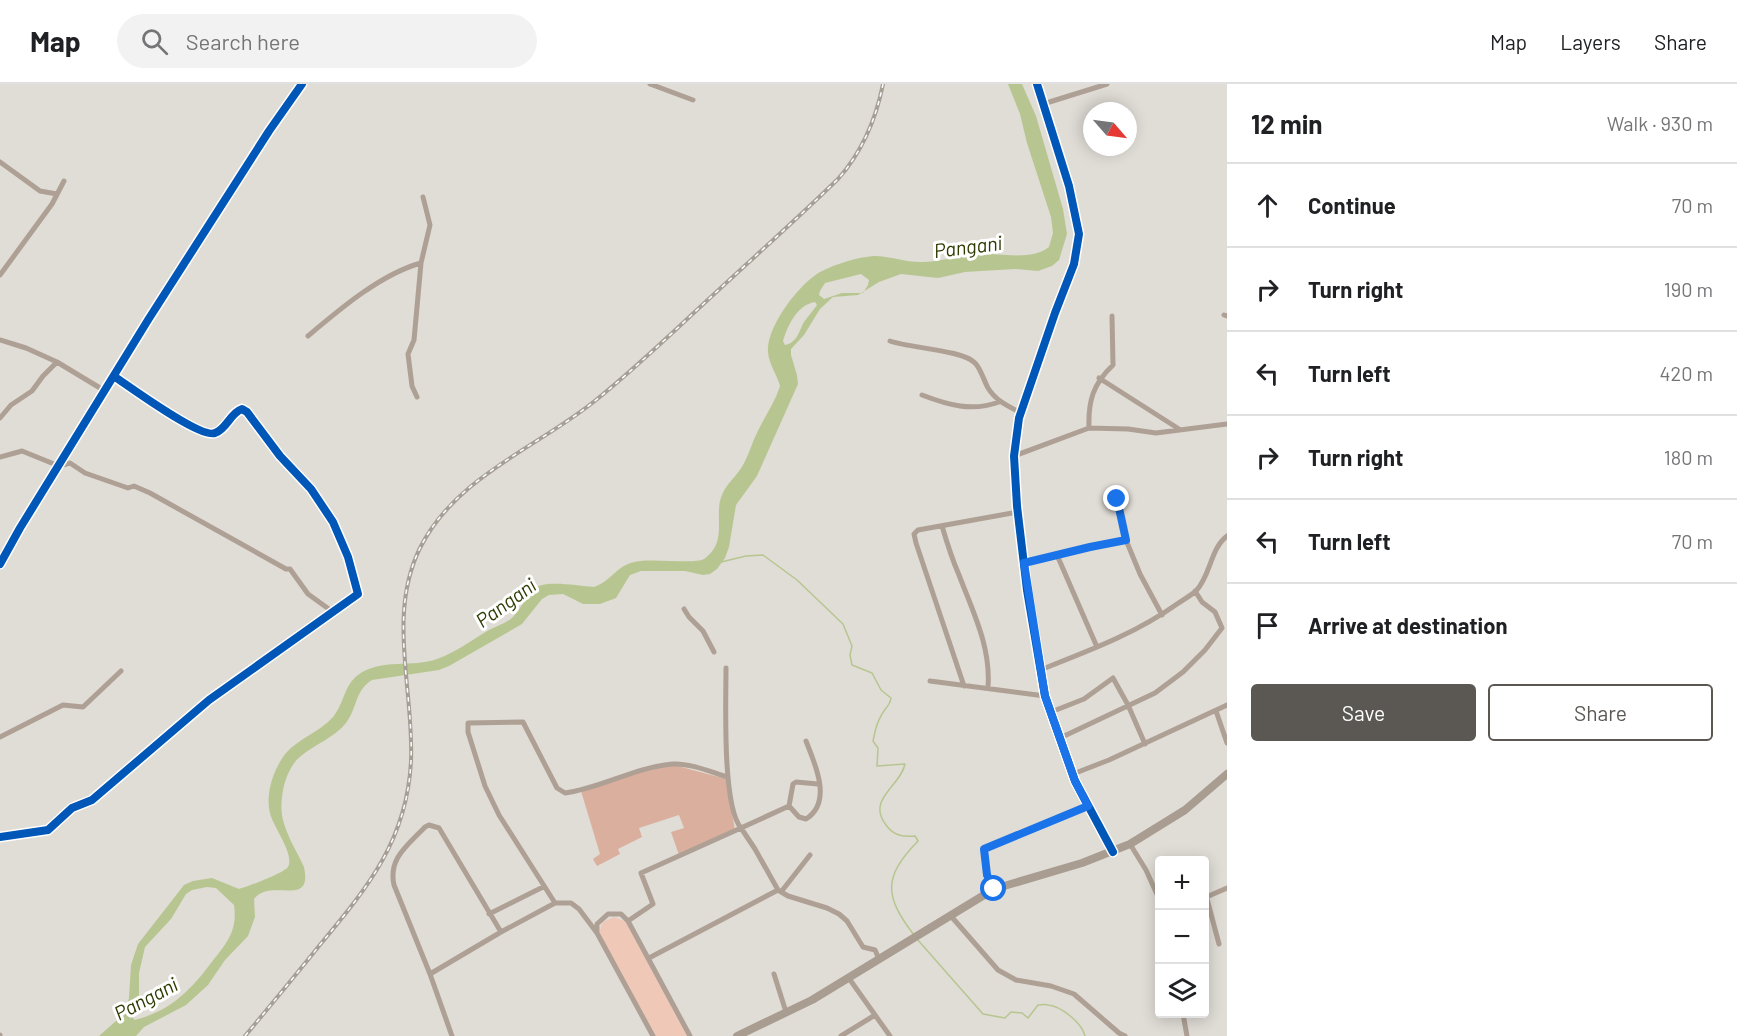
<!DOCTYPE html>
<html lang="en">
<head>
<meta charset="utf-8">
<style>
	:root { --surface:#fff; --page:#f2f2f2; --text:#202124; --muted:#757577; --line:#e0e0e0; --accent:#5b5854 }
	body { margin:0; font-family:Barlow,sans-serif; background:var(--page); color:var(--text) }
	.controls { position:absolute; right:18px; bottom:18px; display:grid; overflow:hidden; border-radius:6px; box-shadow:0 3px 15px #0003 }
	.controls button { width:54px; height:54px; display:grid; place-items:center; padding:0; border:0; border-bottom:2px solid var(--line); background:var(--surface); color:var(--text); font:30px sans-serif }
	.compass { position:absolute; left:1083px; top:18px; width:54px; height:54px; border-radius:50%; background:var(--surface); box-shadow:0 3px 15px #0003; rotate:118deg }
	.stop { position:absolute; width:18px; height:18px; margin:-14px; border:4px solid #1a73e8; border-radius:50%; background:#fff }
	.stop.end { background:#1a73e8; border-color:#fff; box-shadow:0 2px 6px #0008 }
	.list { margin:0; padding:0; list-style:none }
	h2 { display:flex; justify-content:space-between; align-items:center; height:78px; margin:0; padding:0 24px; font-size:26px }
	h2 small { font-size:20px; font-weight:400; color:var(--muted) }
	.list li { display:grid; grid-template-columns:39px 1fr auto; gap:18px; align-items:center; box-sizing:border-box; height:84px; padding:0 24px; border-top:2px solid var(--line) }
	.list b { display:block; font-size:22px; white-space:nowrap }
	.list em { font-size:20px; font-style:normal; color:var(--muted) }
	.actions { display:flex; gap:12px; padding:18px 24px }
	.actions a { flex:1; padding:14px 0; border:2px solid var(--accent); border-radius:6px; text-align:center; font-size:21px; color:var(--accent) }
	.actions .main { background:var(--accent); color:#fff }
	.icon { flex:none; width:33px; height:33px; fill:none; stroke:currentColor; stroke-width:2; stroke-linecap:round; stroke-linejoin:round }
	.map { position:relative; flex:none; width:1227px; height:952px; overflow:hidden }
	header { display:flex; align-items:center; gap:36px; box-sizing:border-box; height:84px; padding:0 30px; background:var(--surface); border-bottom:2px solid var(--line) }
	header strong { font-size:28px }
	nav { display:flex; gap:33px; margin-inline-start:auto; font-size:21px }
	.search { width:420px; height:54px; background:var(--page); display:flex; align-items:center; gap:15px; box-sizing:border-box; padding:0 21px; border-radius:33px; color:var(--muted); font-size:22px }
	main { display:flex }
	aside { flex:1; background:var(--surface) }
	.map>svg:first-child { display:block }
	.green { fill:#efc8b8 }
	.forest { fill:#dbaf9d }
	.water { fill:#b7c690; fill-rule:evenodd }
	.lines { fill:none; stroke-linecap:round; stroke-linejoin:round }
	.stream { stroke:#b7c690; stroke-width:1.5 }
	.minor { stroke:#aea094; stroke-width:5 }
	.highway { stroke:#a99c90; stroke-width:8 }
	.rail-casing { stroke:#a59f96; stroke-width:4 }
	.rail { stroke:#fff; stroke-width:1.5; stroke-dasharray:4.5; stroke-linecap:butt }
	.cycleway-casing { stroke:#fff; stroke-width:11 }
	.cycleway { stroke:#0057b8; stroke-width:8 }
	.route { stroke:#1a73e8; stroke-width:8 }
	.labels { text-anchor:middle; stroke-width:6; stroke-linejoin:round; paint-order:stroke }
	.water-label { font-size:20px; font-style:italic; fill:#2d3b01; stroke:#fff }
</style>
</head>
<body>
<header>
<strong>Map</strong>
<div class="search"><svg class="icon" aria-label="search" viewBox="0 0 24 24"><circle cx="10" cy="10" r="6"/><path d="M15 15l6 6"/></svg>Search here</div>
<nav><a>Map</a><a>Layers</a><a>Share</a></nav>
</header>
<main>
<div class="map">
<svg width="1227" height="952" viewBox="0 0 1227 952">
	<rect width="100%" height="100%" fill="#e0dcd6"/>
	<path class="green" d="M 614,833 L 627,838 L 688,952 L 655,952 L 599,849 L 603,838 Z"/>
	<path class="forest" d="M 674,681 L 726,695 L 735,746 L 679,771 L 671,748 L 684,744 L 679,731 L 639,744 L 642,753 L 618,765 L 620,770 L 597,782 L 593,775 L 600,770 L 581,707 L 628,691 Z"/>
	<path class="water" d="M 1008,0 L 1022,0 L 1036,32 L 1063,125 L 1067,150 L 1059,176 L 1052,182 L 1038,187 L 1015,185 L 965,188 L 938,194 L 901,190 L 879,198 L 858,211 L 833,213 L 820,225 L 804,251 L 791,265 L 791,271 L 797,291 L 798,300 L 757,392 L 736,421 L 729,463 L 725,474 L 717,485 L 710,490 L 703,491 L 685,487 L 641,487 L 630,491 L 616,514 L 600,520 L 583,520 L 563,510 L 549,511 L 542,515 L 522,540 L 449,582 L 439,586 L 372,596 C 355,606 357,625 346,639 C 334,654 315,660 301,672 C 285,684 278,717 283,736 C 287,752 297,768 304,783 C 313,825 270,793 254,815 L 255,833 L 248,852 L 225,876 L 208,901 L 186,921 L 144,943 L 136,952 L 99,952 L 124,930 L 129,914 L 131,881 L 138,860 L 184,801 L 193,797 L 212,794 L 239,805 C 247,803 284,789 288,783 C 295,770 273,743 270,729 C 265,709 274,684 286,669 C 299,654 320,648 333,633 C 344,620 344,601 358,591 C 381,574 413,584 437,575 C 456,568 472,556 489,546 C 497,542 507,539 513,533 C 522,524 528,507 539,502 C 551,497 580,502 594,503 C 614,496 616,479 641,477 C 654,475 697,480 704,475 C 729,458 713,431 722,411 C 726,400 737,392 743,381 C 749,371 752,358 758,347 C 765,332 775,318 780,302 C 777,290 769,281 768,268 C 766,243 800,198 822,187 C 836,180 858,173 874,172 C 891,172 907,179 924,178 C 944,177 962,171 982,170 C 1004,169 1031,177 1049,163 L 1053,149 L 1051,133 L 1027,59 L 1020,30 ZM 861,190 L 869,196 L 868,201 L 863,209 L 842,209 L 824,215 L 819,211 L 820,207 L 825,199 ZM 815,218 L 817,221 C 813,227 808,232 804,238 C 799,247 797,259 785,261 L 783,257 C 788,241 797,221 815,218 ZM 207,803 L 216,804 L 234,821 C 238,847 226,860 211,879 C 190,907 169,928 134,936 L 133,933 L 137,923 L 139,910 L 139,889 L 145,863 L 171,835 L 186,810 L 192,806 Z"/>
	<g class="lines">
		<path class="stream" d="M 721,478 L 746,472 L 763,471 L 797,496 L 843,540 L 852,562 L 850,571 L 852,581 L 872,589 L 881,606 L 891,614 C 890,622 884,625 881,632 C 876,640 875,648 873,657 L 878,664 L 877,682 L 905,680 C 901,702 866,715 886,741 C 894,752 903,753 915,752 L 918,757 C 883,793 884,812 914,851
			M 917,855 L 983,930 L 1005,934 L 1011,928 L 1022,929 L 1028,934 L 1038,921 C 1041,921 1045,920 1048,921 C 1061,922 1082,939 1085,952"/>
		<path class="minor" d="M 650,0 L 693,16
			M 1037,0 L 1069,102 L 1079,150 L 1074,180 L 1055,229 L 1019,334 L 1014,372 L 1017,422 L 1027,506 L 1045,612 L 1075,697 L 1113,768
			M 1043,20 L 1107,0
			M 0,78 L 40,107 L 57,110
			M 0,191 L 52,120 L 64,97
			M 1224,231 L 1227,232
			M 308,252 C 340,225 381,190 421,179 L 430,141 L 423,113
			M 0,256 L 26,264 L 57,278
			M 890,257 C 909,264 963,266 975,279 C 981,285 984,297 988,304 C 996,317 1008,322 1021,329
			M 1099,294 L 1179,345
			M 922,311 C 948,321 972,328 999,318
			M 417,313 L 412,302 L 408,270 L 414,256 L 421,179
			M 0,334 L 11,321 L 32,307 L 43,292 L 57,278 L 105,307
			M 1089,344 C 1088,317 1093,300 1113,281 L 1112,232
			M 1014,372 L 1089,344 L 1128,345 L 1156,349 L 1227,340
			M 0,373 L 22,367 L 59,382 L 70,379 L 85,389 L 128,404 L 134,402 L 150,409 L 286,485 L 290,485 L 308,510 L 333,528
			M 1117,415 L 1126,456 L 1140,490 L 1162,531
			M 942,442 C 947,459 952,475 959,491 C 973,528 991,563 988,603
			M 1057,471 L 1097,563
			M 1024,479 L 1126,456
			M 0,480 L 20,444 L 148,236 L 269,47 L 302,0
			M 684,525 L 689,533 L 703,547 L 714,568
			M 726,584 C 726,617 722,722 741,744 L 789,722
			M 1040,586 C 1088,567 1135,550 1177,520 C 1183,516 1190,512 1196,507 C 1211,491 1210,465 1227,452
			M 930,597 L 1045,612
			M 964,602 L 916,459 L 914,450 L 918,446 L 1018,428
			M 1216,627 L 1227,659
			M 1051,628 L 1084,615 L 1113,594 L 1128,621 L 1145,660
			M 0,653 L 63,621 L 83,623 L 121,587
			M 1060,654 L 1155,609 L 1183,588 L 1205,566 L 1222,544 L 1215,528 L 1202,518 L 1195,507
			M 806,657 C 815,680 833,718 806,735 L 799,733 L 789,722 L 793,700 L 796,698 L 818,700
			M 1073,690 L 1109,676 L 1227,621
			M 0,753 L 48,746 L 72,724 L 92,716 L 209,616 L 358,510 L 348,473 L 333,438 L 311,405 L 280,372 L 247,328 L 242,325 C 230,329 227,345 215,349 C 201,355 130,303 115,293
			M 1130,760 L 1146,786 L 1160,817
			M 994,805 L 987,791 L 984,765 L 1088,721
			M 781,808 L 810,771
			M 1204,814 L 1227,804
			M 1207,815 L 1219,860
			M 555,819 L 499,731 L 485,702 L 468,648 L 468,639 L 523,638 L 557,704 L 565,709 C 602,704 635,683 673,680 C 690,679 711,688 727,693
			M 489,830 L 543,803
			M 950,831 L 998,886 L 1016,896 L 1051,902 L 1074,910 L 1119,949 L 1125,952
			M 628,837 L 653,820 L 641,789 L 741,744 L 755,765 L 778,806 L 788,812 L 827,824 L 839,830 L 847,837 L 863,863 L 875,866 L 879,875
			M 597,848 L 597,840 L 608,830 L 621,830 L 628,837 L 690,952
			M 649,874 L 778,806
			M 430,890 L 501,848 L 555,819 L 571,819 L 579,825 L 597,849 L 653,952
			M 774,890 L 786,928
			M 848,893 L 890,952
			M 1183,930 L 1187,952
			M 0,951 L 0,952
			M 452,952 L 430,890 L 394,801 C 388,774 408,761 425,743 L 429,741 L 439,744 L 501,848
			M 841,952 L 875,931"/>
		<path class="highway" d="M 737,952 L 812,916 L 994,805 L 1082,779 L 1130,760 L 1185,726 L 1227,690"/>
		<defs>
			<path id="rail" d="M 245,952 C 270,922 295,892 319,862 C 367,804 407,757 411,677 C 414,606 387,531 420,464 C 456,392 537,364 596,316 C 637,283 674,247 712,212 C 754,173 797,135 838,95 C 862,68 876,35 883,0"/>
		</defs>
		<use href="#rail" class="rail-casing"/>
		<use href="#rail" class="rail"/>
		<defs>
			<path id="cycleway" d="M 1037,0 L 1069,102 L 1079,150 L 1074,180 L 1055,229 L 1019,334 L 1014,372 L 1017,422 L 1027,506 L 1045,612 L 1075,697 L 1113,768
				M 0,480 L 20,444 L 148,236 L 269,47 L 302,0
				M 0,753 L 48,746 L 72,724 L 92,716 L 209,616 L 358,510 L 348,473 L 333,438 L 311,405 L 280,372 L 247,328 L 242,325 C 230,329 227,345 215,349 C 201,355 130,303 115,293"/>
		</defs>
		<use href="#cycleway" class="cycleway-casing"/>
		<use href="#cycleway" class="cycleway"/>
	</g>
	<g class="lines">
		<path class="route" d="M 994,805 L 987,791 L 984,765 L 1088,722 L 1075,697 L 1045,612 L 1024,479 L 1090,463 L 1126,456 L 1117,415"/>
	</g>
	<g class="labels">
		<g class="water-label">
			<text transform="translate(968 163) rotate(-7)" y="7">Pangani</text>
			<text transform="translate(506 519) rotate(-36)" y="7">Pangani</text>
			<text transform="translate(146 915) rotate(-28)" y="7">Pangani</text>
		</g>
	</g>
</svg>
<div class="controls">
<button>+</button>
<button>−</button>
<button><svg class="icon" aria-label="layers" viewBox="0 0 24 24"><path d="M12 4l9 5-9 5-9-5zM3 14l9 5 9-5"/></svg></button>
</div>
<svg class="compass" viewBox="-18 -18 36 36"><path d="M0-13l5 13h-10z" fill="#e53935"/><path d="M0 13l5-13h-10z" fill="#757577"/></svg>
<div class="stop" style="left:994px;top:805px"></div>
<div class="stop end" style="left:1117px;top:415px"></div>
</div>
<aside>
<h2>12 min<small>Walk · 930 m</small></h2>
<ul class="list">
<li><svg class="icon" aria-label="ahead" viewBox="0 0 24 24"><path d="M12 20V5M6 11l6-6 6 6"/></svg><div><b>Continue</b></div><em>70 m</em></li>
<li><svg class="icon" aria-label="right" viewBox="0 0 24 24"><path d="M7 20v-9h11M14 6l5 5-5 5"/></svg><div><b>Turn right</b></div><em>190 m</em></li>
<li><svg class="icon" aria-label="left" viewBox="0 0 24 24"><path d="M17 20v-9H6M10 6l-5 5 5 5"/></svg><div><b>Turn left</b></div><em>420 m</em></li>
<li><svg class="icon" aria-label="right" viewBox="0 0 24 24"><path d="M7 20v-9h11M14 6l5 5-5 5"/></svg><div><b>Turn right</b></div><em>180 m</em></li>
<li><svg class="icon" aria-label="left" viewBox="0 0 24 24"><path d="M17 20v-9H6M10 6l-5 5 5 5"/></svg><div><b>Turn left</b></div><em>70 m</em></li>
<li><svg class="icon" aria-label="arrive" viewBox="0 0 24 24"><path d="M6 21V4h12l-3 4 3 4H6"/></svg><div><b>Arrive at destination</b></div></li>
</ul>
<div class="actions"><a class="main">Save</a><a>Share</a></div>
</aside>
</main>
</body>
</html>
